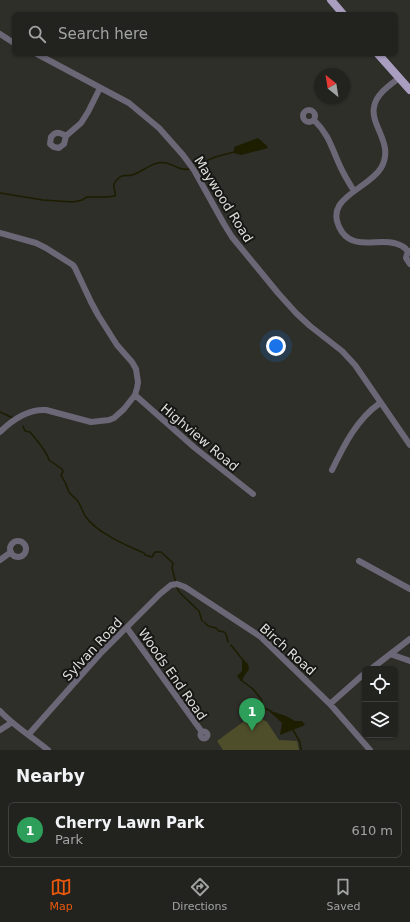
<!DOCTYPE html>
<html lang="en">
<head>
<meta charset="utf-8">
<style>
	:root { --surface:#22231f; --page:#2a2b28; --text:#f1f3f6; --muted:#a2a4a4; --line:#3f403d; --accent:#ea580c }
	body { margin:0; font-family:"DejaVu Sans",sans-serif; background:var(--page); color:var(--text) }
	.controls { position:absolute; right:12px; bottom:12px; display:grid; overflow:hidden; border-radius:6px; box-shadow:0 1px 3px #0004 }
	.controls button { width:36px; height:36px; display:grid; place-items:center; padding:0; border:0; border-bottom:1px solid var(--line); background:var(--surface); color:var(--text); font:20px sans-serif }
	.compass { position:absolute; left:314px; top:68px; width:36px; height:36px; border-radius:50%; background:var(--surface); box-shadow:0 1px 3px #0004; rotate:330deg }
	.you { position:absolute; left:276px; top:346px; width:14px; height:14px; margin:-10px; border:3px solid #fff; border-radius:50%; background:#1a73e8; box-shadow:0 0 0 6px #1a73e833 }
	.badge { display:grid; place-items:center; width:26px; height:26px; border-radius:50%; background:var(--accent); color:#fff; font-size:13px; font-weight:700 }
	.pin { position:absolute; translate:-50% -33px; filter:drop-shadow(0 1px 2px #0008) }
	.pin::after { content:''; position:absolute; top:21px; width:14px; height:12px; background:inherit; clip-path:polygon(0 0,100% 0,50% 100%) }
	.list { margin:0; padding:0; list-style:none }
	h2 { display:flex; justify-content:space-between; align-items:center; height:52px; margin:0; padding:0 16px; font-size:17px }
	h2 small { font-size:13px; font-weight:400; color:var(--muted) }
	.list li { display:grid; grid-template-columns:26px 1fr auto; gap:12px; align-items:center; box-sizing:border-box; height:56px; margin:0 8px 8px; padding:0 8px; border:1px solid var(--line); border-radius:6px }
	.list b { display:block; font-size:15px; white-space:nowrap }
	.list p { margin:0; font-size:13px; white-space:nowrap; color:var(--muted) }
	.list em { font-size:13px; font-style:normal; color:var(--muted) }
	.icon { flex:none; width:22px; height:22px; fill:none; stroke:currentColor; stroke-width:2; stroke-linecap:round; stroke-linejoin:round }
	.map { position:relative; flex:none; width:410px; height:750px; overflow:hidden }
	.search { position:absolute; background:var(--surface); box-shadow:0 1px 3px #0004; left:12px; right:12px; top:12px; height:44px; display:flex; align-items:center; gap:10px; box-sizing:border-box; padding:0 14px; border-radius:6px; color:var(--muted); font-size:15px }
	.sheet { height:116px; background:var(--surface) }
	nav { display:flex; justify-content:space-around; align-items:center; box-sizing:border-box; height:56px; border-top:1px solid var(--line); background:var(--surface); font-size:11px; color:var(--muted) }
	nav a { display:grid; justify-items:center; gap:2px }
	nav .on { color:var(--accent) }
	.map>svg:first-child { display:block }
	.green { fill:#4f4e2b }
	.water { fill:#1d1d00 }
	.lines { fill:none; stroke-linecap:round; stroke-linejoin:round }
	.stream { stroke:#1d1d00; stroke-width:1.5 }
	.minor { stroke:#6c6777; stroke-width:6 }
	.major { stroke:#aa9ec0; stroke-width:8 }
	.labels { text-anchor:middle; stroke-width:4; stroke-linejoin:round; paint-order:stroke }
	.street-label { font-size:13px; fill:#ddddd9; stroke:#161614 }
</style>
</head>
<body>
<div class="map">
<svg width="410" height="750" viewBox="0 0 410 750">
	<rect width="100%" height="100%" fill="#2e2f29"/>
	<path class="green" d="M 254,714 L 267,722 L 279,740 L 297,741 L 299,750 L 223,750 L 217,741 Z"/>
	<path class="water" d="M 258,138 L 266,145 L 268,148 L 241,155 L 234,153 L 234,147 Z
		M 242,658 L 248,664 L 249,669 L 241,681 L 237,676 L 242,671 Z
		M 271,711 L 286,716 L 295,721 L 302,721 L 305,725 L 280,735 L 282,723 L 270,712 Z"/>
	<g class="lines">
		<path class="stream" d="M 195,166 L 215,157 L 234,152
			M 0,193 L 43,200 L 73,202 L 82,200 L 87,197 L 107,197 L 115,196 C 117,191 111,187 115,182 C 117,180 120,176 122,176 C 125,175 129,176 132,175 C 143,172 154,160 166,163 C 176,165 179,171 190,169
			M 0,412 L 13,418
			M 23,426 L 25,431 L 30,432 C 36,439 47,452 49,460 L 62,469 L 63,472 L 61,475 C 65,481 67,486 69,492 C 71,495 73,496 76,499 C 81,504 82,512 86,517 C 97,533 128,546 144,553 L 145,555 L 152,557 L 155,552 L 161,552 L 173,563 L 172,568 L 176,583
			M 176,586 L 180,593 L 199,611 L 202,621
			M 204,622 L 208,626 L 216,628 L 219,631 L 224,632 L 226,634 L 228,642
			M 231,645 L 242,659
			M 242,679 L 241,680 L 253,689 L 261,699 L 264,708 L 271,711
			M 293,730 L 300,742 L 301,750"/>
		<path class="minor" d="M 0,34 L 14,43
			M 37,54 L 129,103 L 159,128 L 183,155 L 194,170 L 224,224 L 232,237 L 278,293 L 296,313 L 310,326 L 342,351 L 355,365 L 410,445
			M 399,78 C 390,85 376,94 374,107 C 370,126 395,144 381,168 C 368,190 320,198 342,232 C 356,252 384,235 402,246 C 404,247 407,250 408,252
			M303 116a6 6 0 1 1 12 0a6 6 0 1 1-12 0Z
			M 314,120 C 330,136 331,147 340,166 C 344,175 349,183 354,191
			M 66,136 C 59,132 56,131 51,137 L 50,144 L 54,147 L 59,148 L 64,144 L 66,136 L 81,123 L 88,112 L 100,88
			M 0,233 L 36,243 L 46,248 L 73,265 L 75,268 L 91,302 L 98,315 L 117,345 L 132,362 L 136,369 L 138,382 L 137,388 L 135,395 L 124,409 L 114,418 L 109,420 L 91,422 L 46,410 C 28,409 12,420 0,432
			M 410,251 L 407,254 L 406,258 L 410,264
			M 135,395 L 195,448 L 253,494
			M 332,470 C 344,445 357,419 380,403
			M10 549a8 8 0 1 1 16 0a8 8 0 1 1-16 0Z
			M 0,560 L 11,552
			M 359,561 L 410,589
			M 127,628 L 202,732
			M 390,654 L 410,661
			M 371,669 L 410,639
			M 330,704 L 365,673
			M 0,711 C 14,726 32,737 48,750
			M 0,730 L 11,723
			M200.5 735a3.5 3.5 0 1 1 7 0a3.5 3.5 0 1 1-7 0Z
			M 29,734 L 100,654 L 160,594 L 171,585 L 177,584 L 185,587 L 261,637 L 330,704 L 370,750"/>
		<path class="major" d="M 331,0 L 343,14
			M 378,54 L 410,90"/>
	</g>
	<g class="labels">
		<g class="street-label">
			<text transform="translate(224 199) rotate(58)" y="5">Maywood Road</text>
			<text transform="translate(200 437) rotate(40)" y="5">Highview Road</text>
			<text transform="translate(92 649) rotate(-47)" y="5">Sylvan Road</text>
			<text transform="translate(288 649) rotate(42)" y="5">Birch Road</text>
			<text transform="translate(173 674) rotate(55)" y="5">Woods End Road</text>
		</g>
	</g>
</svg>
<div class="controls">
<button><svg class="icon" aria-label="locate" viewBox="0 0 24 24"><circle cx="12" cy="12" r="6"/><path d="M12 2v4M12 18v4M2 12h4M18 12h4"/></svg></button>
<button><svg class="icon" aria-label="layers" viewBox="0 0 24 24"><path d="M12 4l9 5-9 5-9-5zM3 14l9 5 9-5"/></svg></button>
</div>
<svg class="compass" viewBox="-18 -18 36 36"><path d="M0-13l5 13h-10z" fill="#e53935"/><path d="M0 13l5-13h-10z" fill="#a2a4a4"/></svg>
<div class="you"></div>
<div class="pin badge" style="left:252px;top:731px;background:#2e9e5b">1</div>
<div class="search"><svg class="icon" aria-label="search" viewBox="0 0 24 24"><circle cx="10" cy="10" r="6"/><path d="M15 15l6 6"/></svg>Search here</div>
</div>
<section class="sheet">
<h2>Nearby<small></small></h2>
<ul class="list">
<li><span class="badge" style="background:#2e9e5b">1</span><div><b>Cherry Lawn Park</b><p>Park</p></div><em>610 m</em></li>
</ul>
</section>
<nav>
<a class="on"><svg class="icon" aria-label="map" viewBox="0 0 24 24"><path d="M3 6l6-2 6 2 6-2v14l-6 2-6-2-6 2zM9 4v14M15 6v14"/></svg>Map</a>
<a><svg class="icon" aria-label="directions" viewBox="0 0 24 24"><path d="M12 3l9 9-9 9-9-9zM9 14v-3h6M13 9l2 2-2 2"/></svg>Directions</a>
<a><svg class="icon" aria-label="saved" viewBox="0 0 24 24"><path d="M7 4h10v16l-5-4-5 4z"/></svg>Saved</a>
</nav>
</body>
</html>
